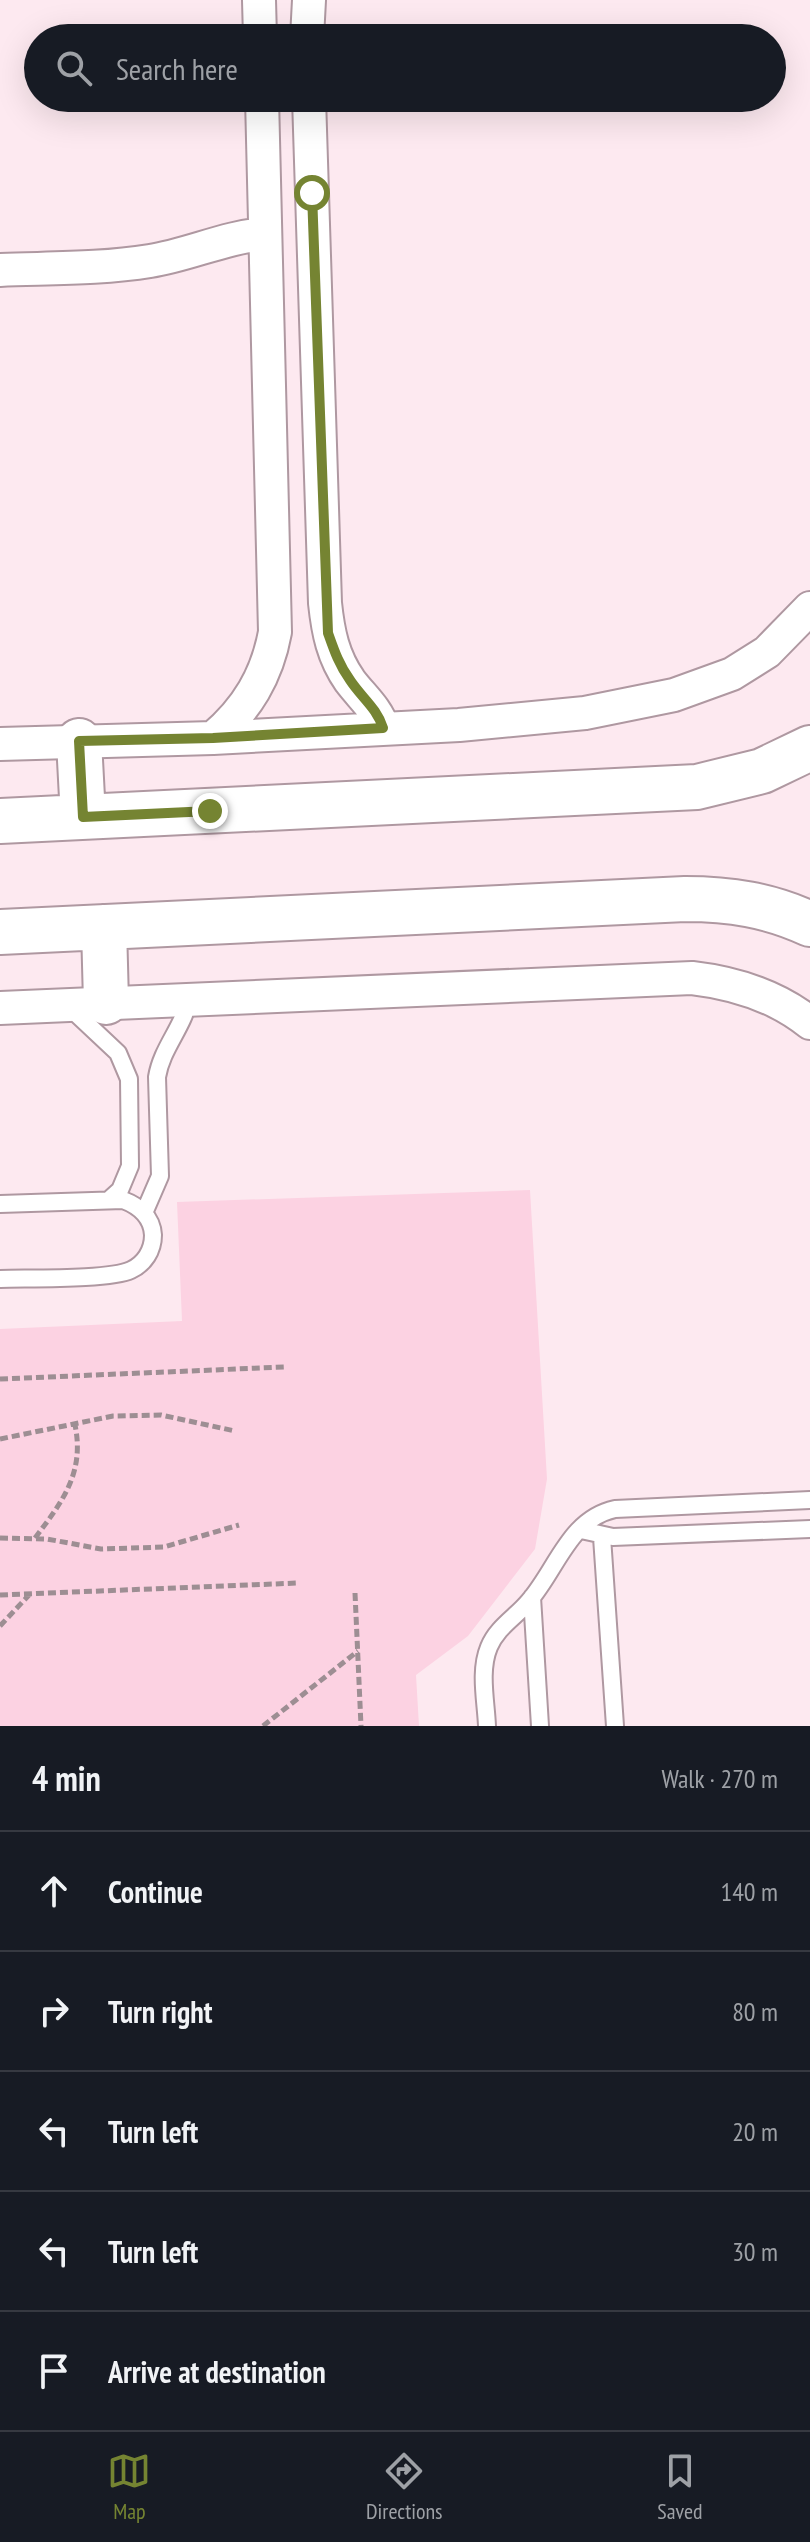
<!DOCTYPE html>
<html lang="en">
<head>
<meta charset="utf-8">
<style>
	:root { --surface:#171b24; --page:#242831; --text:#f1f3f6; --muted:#9ea1a6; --line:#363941; --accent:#758432 }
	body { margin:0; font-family:"PT Sans Narrow",sans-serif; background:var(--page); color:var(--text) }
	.stop { position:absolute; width:24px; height:24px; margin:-18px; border:6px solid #758432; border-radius:50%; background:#fff }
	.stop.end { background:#758432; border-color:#fff; box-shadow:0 2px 8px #0008 }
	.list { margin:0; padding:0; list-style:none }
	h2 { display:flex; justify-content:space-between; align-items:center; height:104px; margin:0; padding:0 32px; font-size:34px }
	h2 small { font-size:26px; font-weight:400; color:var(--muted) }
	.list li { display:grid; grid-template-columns:52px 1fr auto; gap:24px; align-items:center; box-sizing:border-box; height:120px; padding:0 32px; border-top:2px solid var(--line) }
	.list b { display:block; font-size:30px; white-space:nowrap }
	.list em { font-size:26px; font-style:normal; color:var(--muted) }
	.icon { flex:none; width:44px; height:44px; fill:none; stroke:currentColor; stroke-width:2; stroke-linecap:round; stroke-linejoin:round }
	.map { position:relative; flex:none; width:810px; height:1726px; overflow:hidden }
	.search { position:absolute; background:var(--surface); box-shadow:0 8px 32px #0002; left:24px; right:24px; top:24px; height:88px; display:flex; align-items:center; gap:20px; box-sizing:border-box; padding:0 28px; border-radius:44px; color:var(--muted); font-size:30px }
	.sheet { height:704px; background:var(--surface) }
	nav { display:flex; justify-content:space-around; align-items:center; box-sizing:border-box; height:112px; border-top:2px solid var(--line); background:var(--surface); font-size:22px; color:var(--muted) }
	nav a { display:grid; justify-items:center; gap:4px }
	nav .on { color:var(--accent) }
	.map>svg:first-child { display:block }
	.green { fill:#fcd2e2 }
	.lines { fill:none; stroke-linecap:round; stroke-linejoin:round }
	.service-casing { stroke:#af98a1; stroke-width:20 }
	.minor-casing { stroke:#af98a1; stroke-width:36 }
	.secondary-casing { stroke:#af98a1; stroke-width:48 }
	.path { stroke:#9d8e93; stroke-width:5; stroke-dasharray:8 4; stroke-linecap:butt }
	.service { stroke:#fff; stroke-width:16 }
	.minor { stroke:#fff; stroke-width:32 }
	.secondary { stroke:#fff; stroke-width:44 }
	.route { stroke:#758432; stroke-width:10 }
</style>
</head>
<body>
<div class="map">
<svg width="810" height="1726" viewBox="0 0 810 1726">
	<rect width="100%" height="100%" fill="#fde9f0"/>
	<path class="green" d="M 530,1190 L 547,1479 L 535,1549 L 468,1636 L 416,1675 L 419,1726 L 0,1726 L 0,1329 L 182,1321 L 177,1202 Z"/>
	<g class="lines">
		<defs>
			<path id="service" d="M 68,1006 L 118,1053 L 129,1079 L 130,1166 L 120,1190 L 110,1199
				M 0,1204 L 123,1200 C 139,1206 152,1217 153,1235 C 153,1251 144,1264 131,1270 C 110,1280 28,1278 0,1279
				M 144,1213 L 160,1176 L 157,1077 C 162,1047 184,1027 189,998
				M 581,1530 L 613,1537 L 810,1529
				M 602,1537 L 615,1726
				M 532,1597 L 540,1726
				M 487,1726 C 486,1701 479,1671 489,1647 C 497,1627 516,1617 529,1601 C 557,1569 569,1519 615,1509 L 810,1500"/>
			<path id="minor" d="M 259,0 L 260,38
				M 307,38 L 309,0
				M 309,98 L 325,603 C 328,632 333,657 350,681 C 362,697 377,709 383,728
				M 0,270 C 50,268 101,269 150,261 C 189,255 225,237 265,234
				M 213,738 C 247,709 267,676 275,632 L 262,98
				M 0,744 L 213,738 L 459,725 L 585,713 L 674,695 L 732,674 L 767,652 L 810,608
				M 0,1008 L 692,978 C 735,983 775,995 810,1023"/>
			<path id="secondary" d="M 79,741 L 83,817
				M 0,821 L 697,787 L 762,771 L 810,748
				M 104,927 L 106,1002
				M 0,932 L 685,899 C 730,899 769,905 810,924"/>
		</defs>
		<use href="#service" class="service-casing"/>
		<use href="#minor" class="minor-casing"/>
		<use href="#secondary" class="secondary-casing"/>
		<path class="path" d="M 0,1379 L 284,1367
			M 0,1439 L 113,1416 L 161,1415 L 235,1431
			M 0,1538 L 47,1539 L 101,1549 L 164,1547 L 239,1525
			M 35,1538 C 62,1502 85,1473 75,1425
			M 355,1593 L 361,1726
			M 0,1595 L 298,1583
			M 0,1626 L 29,1595
			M 263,1726 L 358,1651"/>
		<use href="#service" class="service"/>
		<use href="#minor" class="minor"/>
		<use href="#secondary" class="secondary"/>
	</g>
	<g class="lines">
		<path class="route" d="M 210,811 L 83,817 L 79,741 L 213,738 L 383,728 C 377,708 361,697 350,680 C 339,665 334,650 328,633 L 312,193"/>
	</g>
</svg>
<div class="stop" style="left:312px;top:193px"></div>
<div class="stop end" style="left:210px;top:811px"></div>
<div class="search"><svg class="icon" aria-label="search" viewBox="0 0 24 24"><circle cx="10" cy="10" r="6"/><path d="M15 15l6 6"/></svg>Search here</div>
</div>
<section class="sheet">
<h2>4 min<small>Walk · 270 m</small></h2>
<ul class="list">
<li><svg class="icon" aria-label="ahead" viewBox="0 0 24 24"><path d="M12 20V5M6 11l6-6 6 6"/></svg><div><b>Continue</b></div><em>140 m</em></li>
<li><svg class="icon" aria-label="right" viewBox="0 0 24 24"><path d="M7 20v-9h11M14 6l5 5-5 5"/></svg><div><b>Turn right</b></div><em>80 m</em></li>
<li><svg class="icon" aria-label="left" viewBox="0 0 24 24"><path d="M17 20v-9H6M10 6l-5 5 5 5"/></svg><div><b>Turn left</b></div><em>20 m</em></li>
<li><svg class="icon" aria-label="left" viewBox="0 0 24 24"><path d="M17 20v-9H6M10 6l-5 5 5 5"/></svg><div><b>Turn left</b></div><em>30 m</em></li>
<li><svg class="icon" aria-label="arrive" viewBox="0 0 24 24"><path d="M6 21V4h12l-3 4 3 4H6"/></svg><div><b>Arrive at destination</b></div></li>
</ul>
</section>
<nav>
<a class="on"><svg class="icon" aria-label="map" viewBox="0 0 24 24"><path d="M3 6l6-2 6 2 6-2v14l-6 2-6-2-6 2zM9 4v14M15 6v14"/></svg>Map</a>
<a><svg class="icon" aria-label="directions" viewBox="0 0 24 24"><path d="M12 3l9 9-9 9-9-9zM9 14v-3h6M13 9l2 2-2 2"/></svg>Directions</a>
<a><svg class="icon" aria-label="saved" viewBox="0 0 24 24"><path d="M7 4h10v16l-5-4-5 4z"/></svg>Saved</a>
</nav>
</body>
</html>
